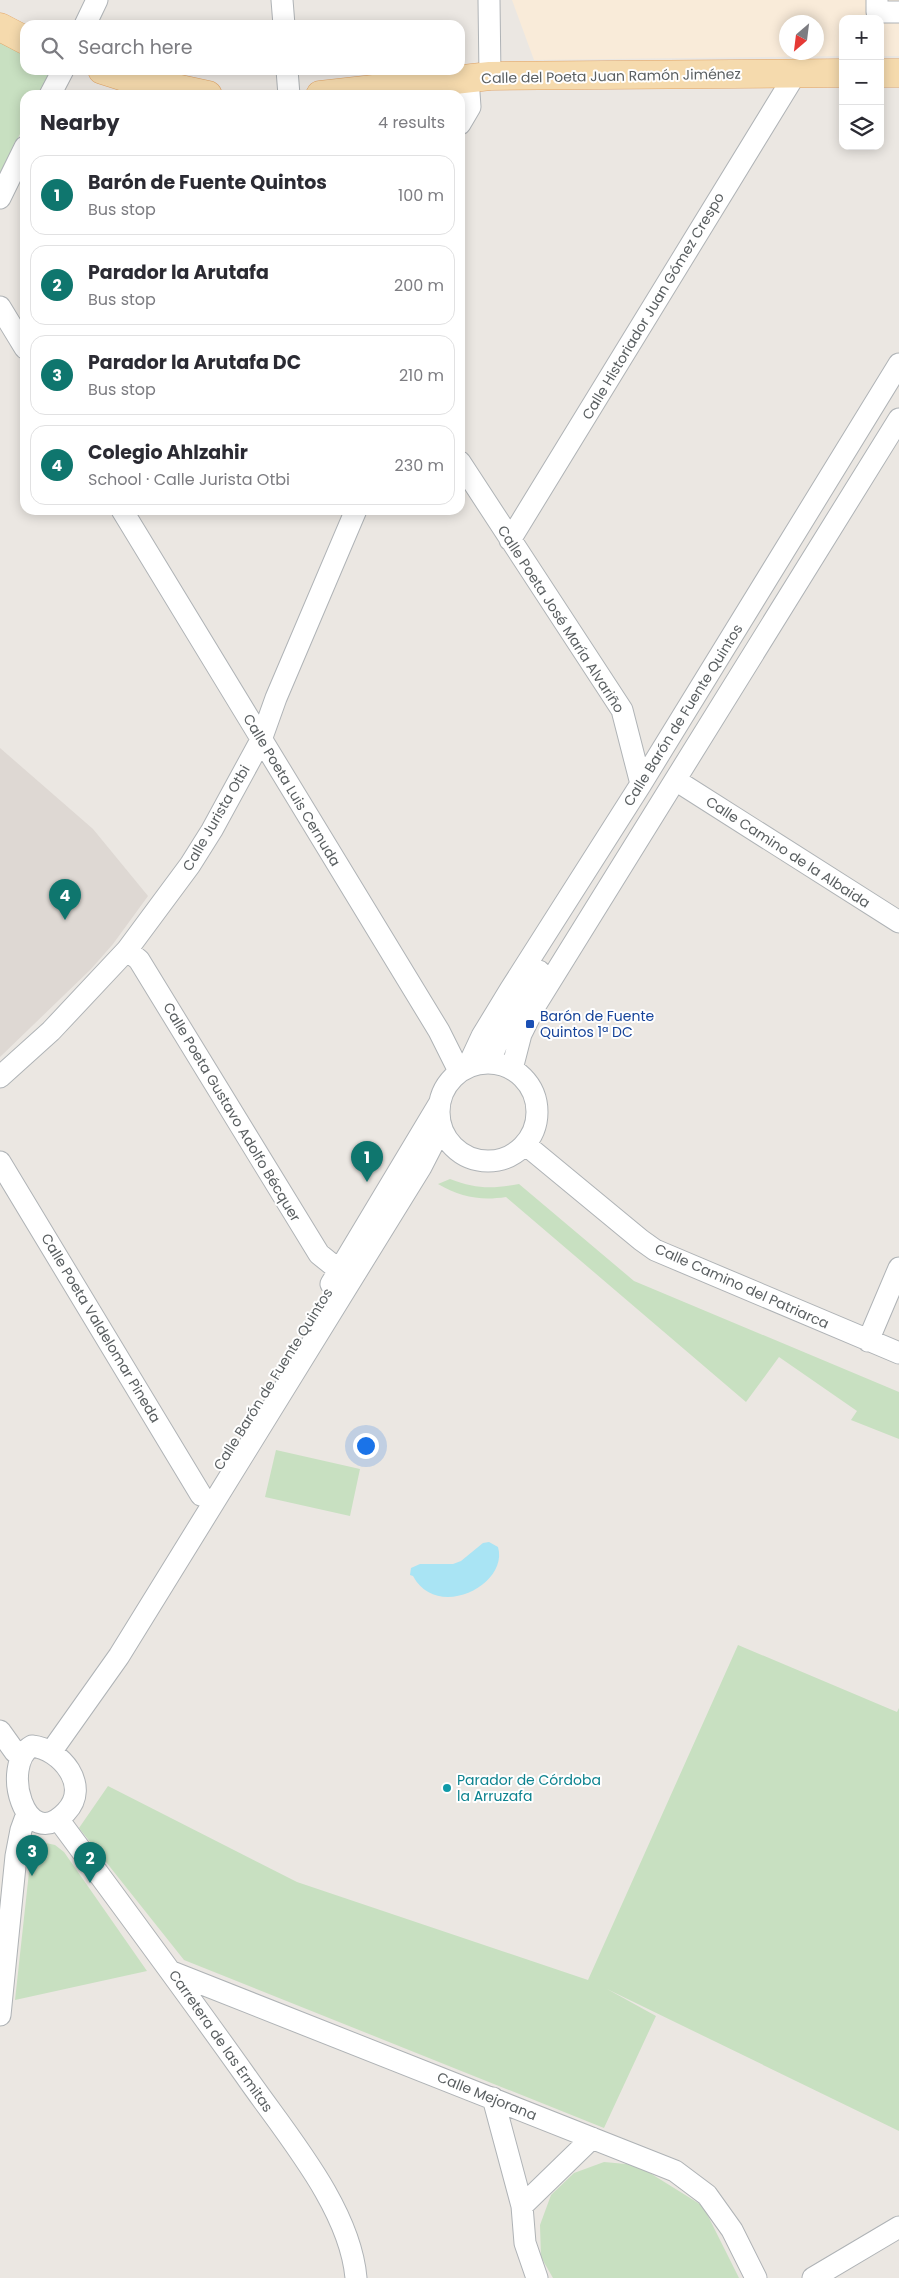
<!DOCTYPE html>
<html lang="en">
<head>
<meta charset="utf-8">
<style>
	:root { --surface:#fff; --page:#f7f7f7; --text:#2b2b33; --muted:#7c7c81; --line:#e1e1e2; --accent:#0f766e }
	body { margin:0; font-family:Poppins,sans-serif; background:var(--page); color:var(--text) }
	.controls { position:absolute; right:15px; top:15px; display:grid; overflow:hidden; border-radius:10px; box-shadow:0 2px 12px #0003 }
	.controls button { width:45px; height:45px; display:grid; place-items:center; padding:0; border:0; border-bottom:1px solid var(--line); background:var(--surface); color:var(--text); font:25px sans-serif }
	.compass { position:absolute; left:779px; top:15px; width:45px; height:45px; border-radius:50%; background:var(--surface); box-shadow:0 2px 12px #0003; rotate:208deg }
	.you { position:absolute; left:365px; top:1445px; width:18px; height:18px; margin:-12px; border:4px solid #fff; border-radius:50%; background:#1a73e8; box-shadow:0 0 0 8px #1a73e833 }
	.badge { display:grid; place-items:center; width:32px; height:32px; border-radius:50%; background:var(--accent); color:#fff; font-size:16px; font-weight:700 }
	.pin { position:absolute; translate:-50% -41px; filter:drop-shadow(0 1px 2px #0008) }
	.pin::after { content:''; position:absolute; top:26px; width:18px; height:15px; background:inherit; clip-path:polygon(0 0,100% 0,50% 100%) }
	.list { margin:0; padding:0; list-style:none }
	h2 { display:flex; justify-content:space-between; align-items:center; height:65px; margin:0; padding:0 20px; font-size:21px }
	h2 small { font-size:16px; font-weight:400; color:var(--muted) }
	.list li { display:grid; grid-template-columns:32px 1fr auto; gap:15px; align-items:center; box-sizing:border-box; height:80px; margin:0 10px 10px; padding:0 10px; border:1px solid var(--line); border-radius:15px }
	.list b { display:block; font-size:19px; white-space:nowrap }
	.list p { margin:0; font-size:16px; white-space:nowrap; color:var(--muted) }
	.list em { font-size:16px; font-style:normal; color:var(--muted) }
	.icon { flex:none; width:28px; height:28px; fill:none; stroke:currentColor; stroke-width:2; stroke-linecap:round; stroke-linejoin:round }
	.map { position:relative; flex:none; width:899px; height:2278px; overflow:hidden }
	.search { position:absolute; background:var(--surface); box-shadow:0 2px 12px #0003; left:20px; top:20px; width:445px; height:55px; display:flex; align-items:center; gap:12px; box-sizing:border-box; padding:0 18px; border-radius:15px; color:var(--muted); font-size:19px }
	.panel { position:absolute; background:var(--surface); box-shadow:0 2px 12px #0003; left:20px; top:90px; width:445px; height:425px; border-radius:15px }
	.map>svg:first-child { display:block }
	.commercial { fill:#f9ebd9; fill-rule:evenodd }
	.education { fill:#ded8d3 }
	.green { fill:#c8e0c1 }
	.water { fill:#a9e4f4 }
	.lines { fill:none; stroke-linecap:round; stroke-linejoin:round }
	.minor-casing { stroke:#afb3b6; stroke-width:23 }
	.major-casing { stroke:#e0a366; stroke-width:29 }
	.minor { stroke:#fff; stroke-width:21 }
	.major { stroke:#f5daad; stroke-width:28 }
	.transit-dot { fill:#1a4fb4; stroke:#fff; stroke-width:2 }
	.culture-dot { fill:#0f9aa8; stroke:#fff; stroke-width:2 }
	.labels { text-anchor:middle; stroke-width:4; stroke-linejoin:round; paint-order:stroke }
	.street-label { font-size:14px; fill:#5a5f61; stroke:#fff }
	.transit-label { font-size:14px; fill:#164399; stroke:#fff; text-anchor:start }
	.culture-label { font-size:14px; fill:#0d838f; stroke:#fff; text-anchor:start }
</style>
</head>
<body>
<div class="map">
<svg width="899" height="2278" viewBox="0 0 899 2278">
	<rect width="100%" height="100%" fill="#ebe7e2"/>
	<path class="commercial" d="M 512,0 L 899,0 L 899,56 L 880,56 L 880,19 L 843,19 L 843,56 L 534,60 ZM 786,22 L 816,22 L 816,52 L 786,52 Z"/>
	<path class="education" d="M 0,748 L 93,829 L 148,896 L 113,944 L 91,969 L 0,1057 Z"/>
	<path class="green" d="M 0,42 L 25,55 L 25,70 L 46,70 L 50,74 L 40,95 L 25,95 L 25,124 L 0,174 Z
		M 450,1179 C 476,1189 492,1189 519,1184 L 634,1281 L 899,1392 L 899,1439 L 851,1420 L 857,1411 L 779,1357 L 746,1402 L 506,1197 C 480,1201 461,1197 438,1184 Z
		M 276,1450 L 360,1469 L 350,1516 L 265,1497 Z
		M 738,1645 L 897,1712 L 899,1708 L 899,2131 L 607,1989 L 656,2016 L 604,2128 L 184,1960 L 79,1828 L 108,1786 L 297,1882 L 588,1980 Z
		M 46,1843 L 55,1845 L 64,1852 L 147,1971 L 15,2000 L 30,1863 L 36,1849 Z
		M 604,2162 L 637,2165 L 703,2206 L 739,2278 L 553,2278 L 541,2257 L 540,2225 L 551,2195 L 574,2173 Z"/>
	<path class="water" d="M 489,1542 L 498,1547 C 509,1585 437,1621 413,1576 L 410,1575 L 411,1568 L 420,1564 L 453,1564 L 461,1561 L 483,1543 Z"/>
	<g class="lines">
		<defs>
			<path id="minor" d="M 282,0 L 284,25
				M 489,0 L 490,76
				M 877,0 L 877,12 L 899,12
				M 85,25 L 97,0
				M 287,70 L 289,95
				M 50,95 L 63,70
				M 460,124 L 470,107 L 468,78
				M 0,198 L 25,147
				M 0,307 L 25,348
				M 460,462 L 622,710 L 641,784
				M 122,510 L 439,1031 L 459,1071
				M 510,540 L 796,73
				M 677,781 L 899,922
				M 127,950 L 139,960 L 319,1254 L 340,1271
				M439 1112a49 49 0 1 1 98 0a49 49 0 1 1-98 0Z
				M 489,1063 L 502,1032 L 539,971
				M 468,1066 L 482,1036 L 510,990 L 641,784 L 899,364
				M 512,1069 L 521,1034 L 535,1006 L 899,419
				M 0,1077 L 51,1031 L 127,950 L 190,865 L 212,830 L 261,740 L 276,698 L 356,510
				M 526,1145 L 641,1240 L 655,1250 L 899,1353
				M 0,1162 L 201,1495
				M 331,1284 L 439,1104
				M 868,1341 L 899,1268
				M 0,1731 L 15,1752
				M 32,1746 C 61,1749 91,1786 66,1812 C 25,1855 0,1764 32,1746 Z
				M 51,1752 L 119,1656 L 421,1167 L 441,1128
				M 58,1819 C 121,1904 184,1989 245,2075 C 285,2133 350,2207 356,2278
				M 172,1972 L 675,2171 L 707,2195 L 732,2230 L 756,2278
				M 0,2015 L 16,1856 L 21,1830 L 25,1819
				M 493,2098 L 522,2206 L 525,2243 L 537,2278
				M 522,2206 L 592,2138
				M 813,2278 L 899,2227"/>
			<path id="major" d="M 0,27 L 25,40
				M 102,70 L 124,77 L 208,95
				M 880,73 L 899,73
				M 320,95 L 490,76 L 843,73"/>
		</defs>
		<use href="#minor" class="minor-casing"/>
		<use href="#major" class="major-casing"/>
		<use href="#minor" class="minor"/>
		<use href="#major" class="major"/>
	</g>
	<rect class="transit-dot" x="525" y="1019" width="10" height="10" rx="2.5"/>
	<circle class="culture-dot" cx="447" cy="1788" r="5"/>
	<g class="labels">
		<g class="street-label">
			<text transform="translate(611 76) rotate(-1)" y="5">Calle del Poeta Juan Ramón Jiménez</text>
			<text transform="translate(653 306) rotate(-59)" y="5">Calle Historiador Juan Gómez Crespo</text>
			<text transform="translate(561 619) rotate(57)" y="5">Calle Poeta José María Alvariño</text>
			<text transform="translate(683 715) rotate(-58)" y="5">Calle Barón de Fuente Quintos</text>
			<text transform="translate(292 790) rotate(59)" y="5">Calle Poeta Luis Cernuda</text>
			<text transform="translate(216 818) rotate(-60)" y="5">Calle Jurista Otbi</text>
			<text transform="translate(788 852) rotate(33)" y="5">Calle Camino de la Albaida</text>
			<text transform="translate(232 1112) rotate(59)" y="5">Calle Poeta Gustavo Adolfo Bécquer</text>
			<text transform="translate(742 1286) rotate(24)" y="5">Calle Camino del Patriarca</text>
			<text transform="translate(101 1328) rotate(59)" y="5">Calle Poeta Valdelomar Pineda</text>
			<text transform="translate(273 1379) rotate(-58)" y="5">Calle Barón de Fuente Quintos</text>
			<text transform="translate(221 2041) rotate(55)" y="5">Carretera de las Ermitas</text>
			<text transform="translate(487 2096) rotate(22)" y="5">Calle Mejorana</text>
		</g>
		<g class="transit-label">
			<text x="540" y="1021">Barón de Fuente<tspan x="540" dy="16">Quintos 1ª DC</tspan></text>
		</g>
		<g class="culture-label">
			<text x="457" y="1785">Parador de Córdoba<tspan x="457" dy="16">la Arruzafa</tspan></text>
		</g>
	</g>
</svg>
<div class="controls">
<button>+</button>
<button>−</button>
<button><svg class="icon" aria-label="layers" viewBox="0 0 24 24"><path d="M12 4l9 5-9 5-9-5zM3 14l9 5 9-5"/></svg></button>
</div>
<svg class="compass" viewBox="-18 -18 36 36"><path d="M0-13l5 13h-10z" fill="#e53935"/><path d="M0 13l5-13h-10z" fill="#7c7c81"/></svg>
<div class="you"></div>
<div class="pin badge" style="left:367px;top:1182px">1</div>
<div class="pin badge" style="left:90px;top:1883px">2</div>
<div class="pin badge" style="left:32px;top:1876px">3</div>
<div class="pin badge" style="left:65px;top:920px">4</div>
<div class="search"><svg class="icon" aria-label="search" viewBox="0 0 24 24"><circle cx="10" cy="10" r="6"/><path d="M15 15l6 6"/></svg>Search here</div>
<section class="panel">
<h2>Nearby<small>4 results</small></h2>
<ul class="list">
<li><span class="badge">1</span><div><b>Barón de Fuente Quintos</b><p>Bus stop</p></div><em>100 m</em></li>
<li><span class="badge">2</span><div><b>Parador la Arutafa</b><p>Bus stop</p></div><em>200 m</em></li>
<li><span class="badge">3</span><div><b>Parador la Arutafa DC</b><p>Bus stop</p></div><em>210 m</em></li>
<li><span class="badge">4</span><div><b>Colegio Ahlzahir</b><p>School · Calle Jurista Otbi</p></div><em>230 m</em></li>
</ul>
</section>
</div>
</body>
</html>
